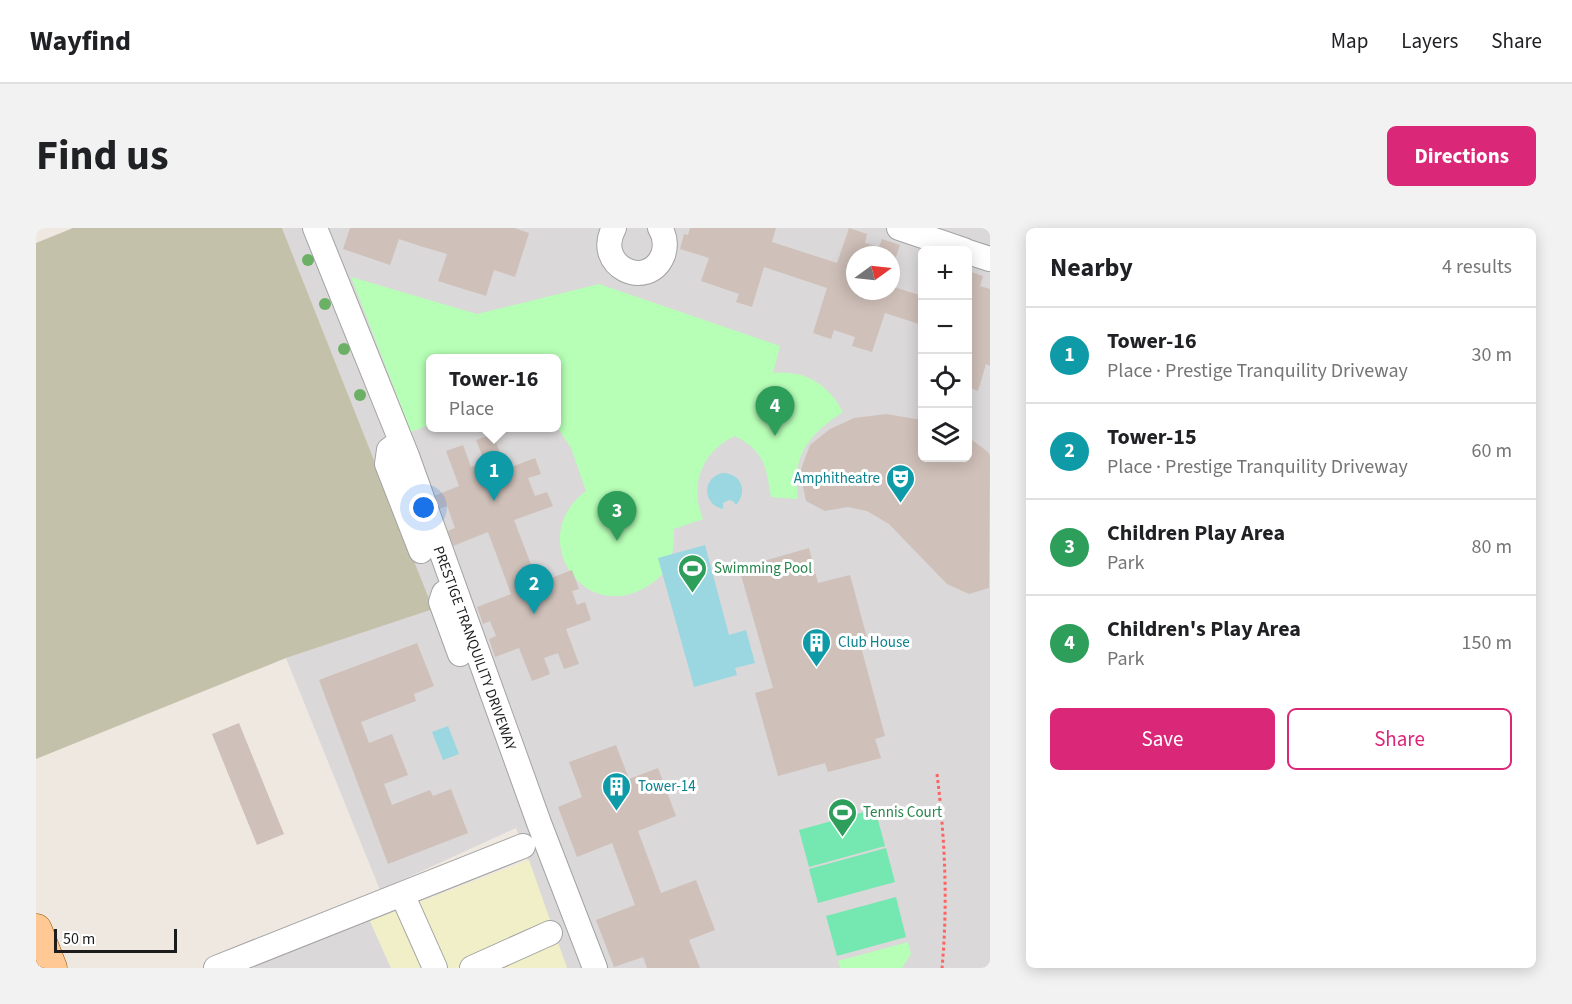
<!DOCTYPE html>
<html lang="en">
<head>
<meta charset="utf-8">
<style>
	:root { --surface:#fff; --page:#f2f2f2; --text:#202124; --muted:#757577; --line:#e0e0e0; --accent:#db2777 }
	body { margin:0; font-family:"Source Sans 3",sans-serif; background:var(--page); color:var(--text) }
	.controls { position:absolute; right:18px; top:18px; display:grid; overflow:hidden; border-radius:9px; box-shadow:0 3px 15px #0003 }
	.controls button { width:54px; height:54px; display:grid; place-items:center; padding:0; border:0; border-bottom:2px solid var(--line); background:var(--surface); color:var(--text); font:30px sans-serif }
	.compass { position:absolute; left:810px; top:18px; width:54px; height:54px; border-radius:50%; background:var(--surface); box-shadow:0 3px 15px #0003; rotate:75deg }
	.scale { position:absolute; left:18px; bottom:15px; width:123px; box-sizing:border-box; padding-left:6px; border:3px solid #1c1c1c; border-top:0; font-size:16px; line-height:21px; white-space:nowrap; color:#1c1c1c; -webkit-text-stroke:4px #fff; paint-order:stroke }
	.you { position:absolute; left:388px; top:280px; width:21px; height:21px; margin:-15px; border:4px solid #fff; border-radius:50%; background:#1a73e8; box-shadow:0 0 0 9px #1a73e833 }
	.badge { display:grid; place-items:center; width:39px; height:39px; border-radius:50%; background:var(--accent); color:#fff; font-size:20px; font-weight:700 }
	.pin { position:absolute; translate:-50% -50px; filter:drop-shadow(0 2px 3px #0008) }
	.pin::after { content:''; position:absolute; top:32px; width:21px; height:18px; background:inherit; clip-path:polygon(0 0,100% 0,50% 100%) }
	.popup { position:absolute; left:390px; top:126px; width:135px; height:78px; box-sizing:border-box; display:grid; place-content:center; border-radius:9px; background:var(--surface); filter:drop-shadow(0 2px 4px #0005); font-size:20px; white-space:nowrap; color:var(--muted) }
	.popup b { font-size:22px; color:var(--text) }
	.popup::after { content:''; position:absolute; left:50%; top:100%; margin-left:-12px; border:12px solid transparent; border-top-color:var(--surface) }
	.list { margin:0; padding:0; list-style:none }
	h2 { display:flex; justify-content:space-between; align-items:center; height:78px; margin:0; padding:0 24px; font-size:26px }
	h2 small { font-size:20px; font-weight:400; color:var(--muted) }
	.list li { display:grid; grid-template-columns:39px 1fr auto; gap:18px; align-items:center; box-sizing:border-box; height:96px; padding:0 24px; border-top:2px solid var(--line) }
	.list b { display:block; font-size:22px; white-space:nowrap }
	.list p { margin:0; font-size:20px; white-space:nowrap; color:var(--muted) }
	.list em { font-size:20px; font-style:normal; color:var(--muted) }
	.actions { display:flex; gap:12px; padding:18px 24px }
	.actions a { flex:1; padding:14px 0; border:2px solid var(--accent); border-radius:9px; text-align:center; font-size:21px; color:var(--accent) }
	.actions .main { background:var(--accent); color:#fff }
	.icon { flex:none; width:33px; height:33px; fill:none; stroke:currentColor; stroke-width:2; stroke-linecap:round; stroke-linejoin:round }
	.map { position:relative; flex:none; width:954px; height:740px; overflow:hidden; border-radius:9px }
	header { display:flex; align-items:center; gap:36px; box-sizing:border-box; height:84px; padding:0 30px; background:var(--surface); border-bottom:2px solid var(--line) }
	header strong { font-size:28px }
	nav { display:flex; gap:33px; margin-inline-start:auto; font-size:21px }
	.intro { display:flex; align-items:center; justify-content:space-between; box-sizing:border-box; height:144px; padding:0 36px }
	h1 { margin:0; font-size:42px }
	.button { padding:15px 27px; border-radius:9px; background:var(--accent); color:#fff; font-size:21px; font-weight:700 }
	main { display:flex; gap:36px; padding:0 36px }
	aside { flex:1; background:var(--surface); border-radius:9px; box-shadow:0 3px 15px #0003 }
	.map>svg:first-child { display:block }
	.residential { fill:#dad8d9; fill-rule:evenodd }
	.construction { fill:#c4c1ab }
	.farmland { fill:#f0efc8 }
	.park { fill:#b7ffb6 }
	.pitch { fill:#75e7b1 }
	.water { fill:#9bd7e1 }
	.building { fill:#cfc0b9 }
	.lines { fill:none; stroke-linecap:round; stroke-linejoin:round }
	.minor-casing { stroke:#a3a3a3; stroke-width:26 }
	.major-casing { stroke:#935600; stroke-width:33 }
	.path { stroke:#ff6360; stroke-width:3; stroke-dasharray:3 3; stroke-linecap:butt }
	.minor { stroke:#fff; stroke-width:24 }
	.major { stroke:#ffc894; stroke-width:32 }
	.tree { fill:#6cb065 }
	.labels { text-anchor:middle; stroke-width:6; stroke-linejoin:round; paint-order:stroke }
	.culture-label { font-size:15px; fill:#0d838f; stroke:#fff; text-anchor:start }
	.leisure-label { font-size:15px; fill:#27864d; stroke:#fff; text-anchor:start }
	.street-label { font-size:15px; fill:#1c1c1c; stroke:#fff }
</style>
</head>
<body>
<header>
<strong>Wayfind</strong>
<nav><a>Map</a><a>Layers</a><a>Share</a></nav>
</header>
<div class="intro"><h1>Find us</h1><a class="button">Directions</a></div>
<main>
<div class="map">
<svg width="954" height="740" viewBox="0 0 954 740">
	<rect width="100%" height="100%" fill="#eee8e0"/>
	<path class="residential" d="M 246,0 L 954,0 L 954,740 L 531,740 L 480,600 L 344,662 L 250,430 L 396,380 ZM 886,22 L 932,22 L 932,230 L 886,230 ZM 819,27 L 855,27 L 855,63 L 819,63 ZM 395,130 L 521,130 L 521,200 L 395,200 Z
		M 334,693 L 355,740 L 214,740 Z"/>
	<path class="construction" d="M 37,0 L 246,0 L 397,381 L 250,430 L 0,531 L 0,15 Z"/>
	<path class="farmland" d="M 493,632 L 531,740 L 355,740 L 334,693 Z"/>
	<path class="park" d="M 315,49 L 441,86 L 563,56 L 744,118 L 737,145 C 769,142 792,156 807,184 C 772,207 755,228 762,271 L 735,269 C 730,238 729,224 699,208 C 666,223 653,257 667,291 L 638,301 C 638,328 635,345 610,359 C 546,397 489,308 550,263 L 535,220 L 521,199 L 521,130 L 395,130 L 395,196 L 375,204 Z
		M 872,714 L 875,726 L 866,740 L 804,740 L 802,733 Z"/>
	<path class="pitch" d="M 839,581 L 849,618 L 773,639 L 763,602 Z
		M 850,620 L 859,654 L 782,675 L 773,641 Z
		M 860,669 L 870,709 L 801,728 L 790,688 Z"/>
	<path class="water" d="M 686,245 C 706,245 712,264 700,277 L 697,273 L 693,272 L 687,275 L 687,281 C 666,276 666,250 686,245 Z
		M 669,317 L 693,407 L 710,402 L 719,435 L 699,440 L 701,447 L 658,459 L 622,330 Z
		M 412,498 L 423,526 L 407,532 L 396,504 Z"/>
	<path class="building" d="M 314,0 L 478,0 L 493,5 L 479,49 L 458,42 L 450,68 L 402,53 L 411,26 L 384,18 L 363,11 L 354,37 L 307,21 Z
		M 654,0 L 740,0 L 736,14 L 801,35 L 813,0 L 831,6 L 829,15 L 843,19 L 846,11 L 864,17 L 855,43 L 855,27 L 819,27 L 819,63 L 855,63 L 855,58 L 886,68 L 886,97 L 849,85 L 836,124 L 816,118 L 819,109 L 798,102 L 795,111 L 777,105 L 791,60 L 728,39 L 716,79 L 700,74 L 703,66 L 665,53 L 673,30 L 644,21 L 648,6 L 652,7 Z
		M 932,43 L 947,48 L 944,58 L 954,61 L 954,138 L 950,136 L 942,163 L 932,159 Z
		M 850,186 L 886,192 L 886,230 L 932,230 L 932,209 L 952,224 L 954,228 L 953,360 L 933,366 L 911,356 L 853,296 L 831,283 L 812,279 L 789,283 L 770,273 L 764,244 L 774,217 L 794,201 L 818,190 Z
		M 457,206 L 470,241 L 499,230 L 505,246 L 492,250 L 499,268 L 511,264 L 517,278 L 478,292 L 502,355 L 536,342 L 543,361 L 536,363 L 541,377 L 549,374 L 555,392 L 530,401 L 543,436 L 528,441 L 522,425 L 508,430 L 514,446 L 496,453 L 483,420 L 459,429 L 453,411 L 460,408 L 454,393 L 447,396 L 441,379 L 475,366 L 452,304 L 417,318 L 412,303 L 419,300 L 411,278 L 403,281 L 398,268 L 423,258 L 410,223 L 427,217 L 435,239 L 449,234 L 440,212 Z
		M 773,320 L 782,355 L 814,347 L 833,417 L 825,419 L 849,508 L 839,511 L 845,530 L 792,544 L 789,535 L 742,548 L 719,465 L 737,460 L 703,340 Z
		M 381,415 L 398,458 L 378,466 L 380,473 L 325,494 L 333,515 L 356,506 L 372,547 L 348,556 L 356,577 L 394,562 L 397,568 L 415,561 L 432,605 L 352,636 L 283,452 Z
		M 203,495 L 248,606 L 221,617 L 176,506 Z
		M 580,517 L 593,551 L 622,540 L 640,588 L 602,603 L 625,665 L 660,652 L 679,702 L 653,712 L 664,740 L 611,740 L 607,729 L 578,739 L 560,692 L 599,677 L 576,615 L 541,629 L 522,579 L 546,569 L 533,534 Z"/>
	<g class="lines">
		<defs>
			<path id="minor" d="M 279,0 L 371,228 L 503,595 L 559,740
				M 578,0 C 557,38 612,64 627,27 C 630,18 629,8 624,0
				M 863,0 L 928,22
				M 932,24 L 954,31
				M 364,214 L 353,222 L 351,236 L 385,323
				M 417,360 L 408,365 L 405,374 L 424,426
				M 366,666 L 399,740
				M 180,740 L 487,618
				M 436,740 L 514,705"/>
			<path id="major" d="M 0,702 L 15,740"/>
		</defs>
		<use href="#minor" class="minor-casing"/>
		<use href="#major" class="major-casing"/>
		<path class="path" d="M 901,546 C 909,611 912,675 906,740"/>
		<use href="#minor" class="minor"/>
		<use href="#major" class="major"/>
	</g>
	<g class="tree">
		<circle cx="272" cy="32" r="6"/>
		<circle cx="289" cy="76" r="6"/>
		<circle cx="308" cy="121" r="6"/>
		<circle cx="324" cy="167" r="6"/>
	</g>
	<defs>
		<symbol id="theatre-pin" viewBox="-11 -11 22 30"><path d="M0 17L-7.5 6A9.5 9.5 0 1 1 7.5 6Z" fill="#0f9aa8" stroke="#fff"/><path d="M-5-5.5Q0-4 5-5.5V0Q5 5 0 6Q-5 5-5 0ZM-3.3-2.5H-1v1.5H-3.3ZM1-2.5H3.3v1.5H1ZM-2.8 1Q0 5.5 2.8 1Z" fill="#fff"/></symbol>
		<symbol id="stadium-pin" viewBox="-11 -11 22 30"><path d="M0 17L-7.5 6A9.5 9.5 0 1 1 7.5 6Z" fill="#2e9e5b" stroke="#fff"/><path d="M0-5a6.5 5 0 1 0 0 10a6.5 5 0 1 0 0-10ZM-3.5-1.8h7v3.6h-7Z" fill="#fff"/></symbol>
		<symbol id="building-pin" viewBox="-11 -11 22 30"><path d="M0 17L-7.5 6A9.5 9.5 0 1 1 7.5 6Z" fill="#0f9aa8" stroke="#fff"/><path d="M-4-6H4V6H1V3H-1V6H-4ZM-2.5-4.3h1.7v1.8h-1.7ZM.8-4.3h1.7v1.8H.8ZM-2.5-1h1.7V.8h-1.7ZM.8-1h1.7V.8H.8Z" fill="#fff"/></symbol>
	</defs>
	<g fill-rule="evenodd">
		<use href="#theatre-pin" x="848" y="234" width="33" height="45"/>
		<use href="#stadium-pin" x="640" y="324" width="33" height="45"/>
		<use href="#building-pin" x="764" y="398" width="33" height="45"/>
		<use href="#building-pin" x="564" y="542" width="33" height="45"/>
		<use href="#stadium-pin" x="790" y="568" width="33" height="45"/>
	</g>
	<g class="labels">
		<g class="culture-label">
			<text x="844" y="255" text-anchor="end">Amphitheatre</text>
			<text x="802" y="419">Club House</text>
			<text x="602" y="563">Tower-14</text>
		</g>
		<g class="leisure-label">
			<text x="678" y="345">Swimming Pool</text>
			<text x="827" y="589">Tennis Court</text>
		</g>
		<g class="street-label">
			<text transform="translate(439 420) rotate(70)" y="5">PRESTIGE TRANQUILITY DRIVEWAY</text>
		</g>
	</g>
</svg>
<div class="controls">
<button>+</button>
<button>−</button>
<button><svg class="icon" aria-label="locate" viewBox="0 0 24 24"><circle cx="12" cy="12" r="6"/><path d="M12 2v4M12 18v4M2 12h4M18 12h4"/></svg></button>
<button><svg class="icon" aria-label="layers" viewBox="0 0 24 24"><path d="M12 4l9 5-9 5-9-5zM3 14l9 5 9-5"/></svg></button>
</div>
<svg class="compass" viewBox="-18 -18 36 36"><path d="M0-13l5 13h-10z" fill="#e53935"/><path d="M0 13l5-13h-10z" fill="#757577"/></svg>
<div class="scale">50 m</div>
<div class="you"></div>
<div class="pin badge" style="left:458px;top:273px;background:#0f9aa8">1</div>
<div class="popup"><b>Tower-16</b>Place</div>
<div class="pin badge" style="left:498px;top:386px;background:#0f9aa8">2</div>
<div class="pin badge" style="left:581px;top:313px;background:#2e9e5b">3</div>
<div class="pin badge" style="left:739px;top:208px;background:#2e9e5b">4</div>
</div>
<aside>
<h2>Nearby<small>4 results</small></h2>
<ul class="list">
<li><span class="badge" style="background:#0f9aa8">1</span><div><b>Tower-16</b><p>Place · Prestige Tranquility Driveway</p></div><em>30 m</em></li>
<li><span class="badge" style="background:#0f9aa8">2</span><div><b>Tower-15</b><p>Place · Prestige Tranquility Driveway</p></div><em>60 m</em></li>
<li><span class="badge" style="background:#2e9e5b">3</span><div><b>Children Play Area</b><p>Park</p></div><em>80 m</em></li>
<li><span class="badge" style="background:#2e9e5b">4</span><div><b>Children's Play Area</b><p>Park</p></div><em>150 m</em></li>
</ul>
<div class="actions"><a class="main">Save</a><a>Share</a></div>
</aside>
</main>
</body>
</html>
